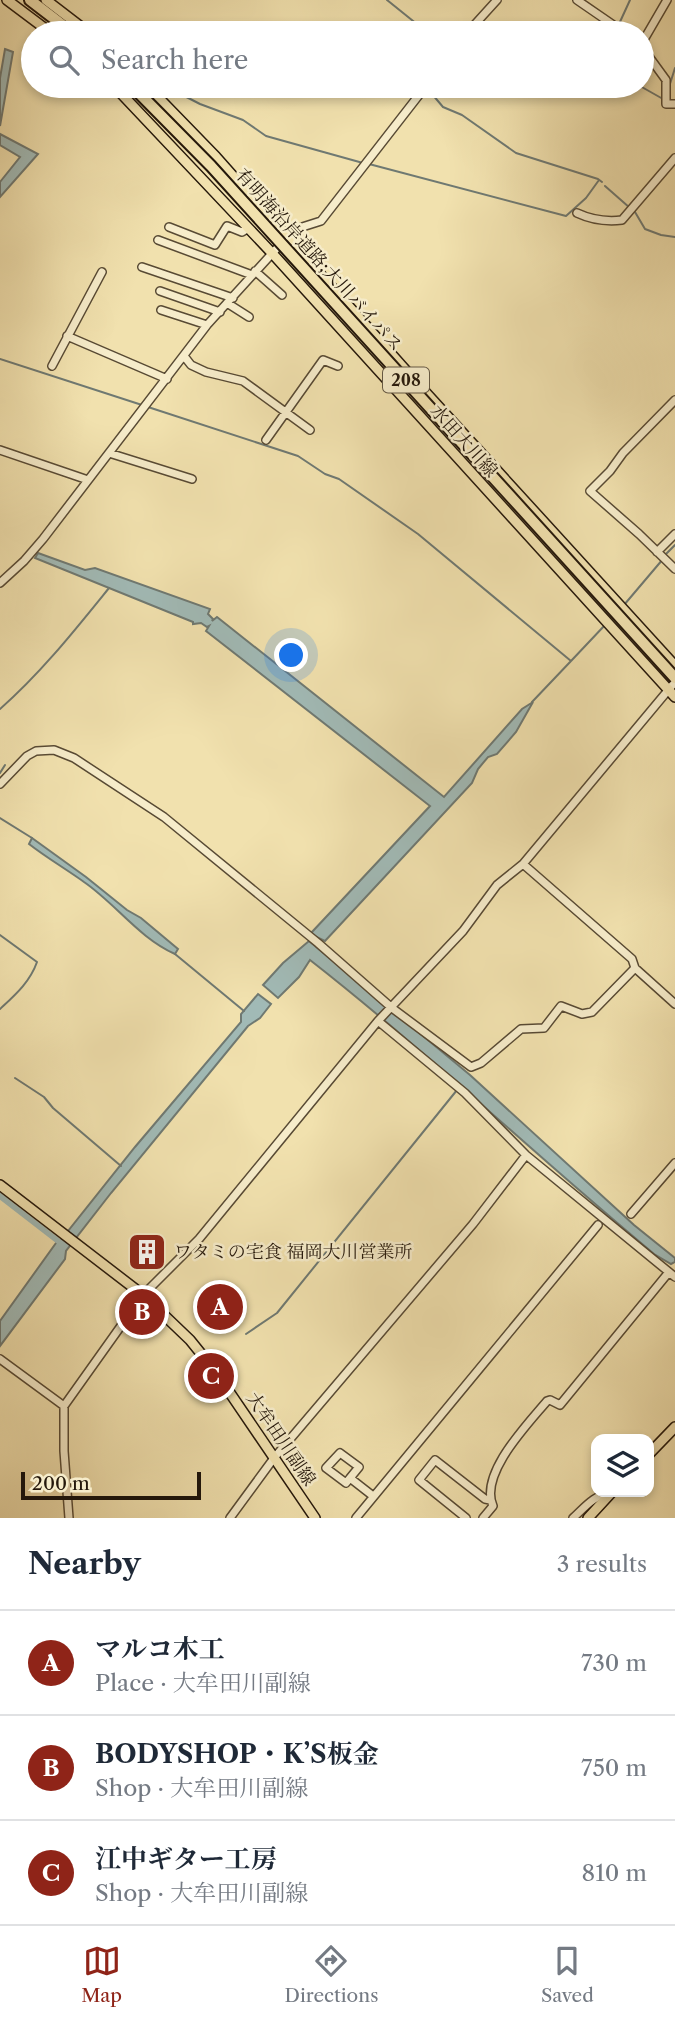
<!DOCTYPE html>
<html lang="en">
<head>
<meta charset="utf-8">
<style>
	:root { --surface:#fff; --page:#f2f2f3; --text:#1f2937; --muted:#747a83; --line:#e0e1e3; --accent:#8f2418 }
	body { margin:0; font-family:"Libre Caslon Text","Noto Serif JP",serif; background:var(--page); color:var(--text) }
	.controls { position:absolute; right:21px; bottom:21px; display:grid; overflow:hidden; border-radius:14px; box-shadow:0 4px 10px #0003 }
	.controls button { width:63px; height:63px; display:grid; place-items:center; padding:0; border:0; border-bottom:2px solid var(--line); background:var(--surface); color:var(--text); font:35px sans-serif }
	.scale { position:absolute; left:21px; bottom:18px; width:180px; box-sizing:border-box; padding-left:7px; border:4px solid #25180b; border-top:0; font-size:19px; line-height:24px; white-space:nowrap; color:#25180b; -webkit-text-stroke:5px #f6ecca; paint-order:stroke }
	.you { position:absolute; left:292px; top:656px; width:24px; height:24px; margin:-18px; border:5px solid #fff; border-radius:50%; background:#1a73e8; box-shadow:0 0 0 10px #1a73e833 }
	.badge { display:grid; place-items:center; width:46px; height:46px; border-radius:50%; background:var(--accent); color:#fff; font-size:23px; font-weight:700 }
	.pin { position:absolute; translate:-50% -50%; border:4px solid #fff; box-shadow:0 2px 7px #0006 }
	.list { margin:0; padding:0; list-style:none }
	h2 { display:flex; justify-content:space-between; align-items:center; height:91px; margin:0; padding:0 28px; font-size:30px }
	h2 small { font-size:23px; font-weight:400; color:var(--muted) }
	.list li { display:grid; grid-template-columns:46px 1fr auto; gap:21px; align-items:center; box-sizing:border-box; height:105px; padding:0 28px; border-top:2px solid var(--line) }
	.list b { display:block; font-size:26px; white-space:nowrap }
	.list p { margin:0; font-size:23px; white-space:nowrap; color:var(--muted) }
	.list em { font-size:23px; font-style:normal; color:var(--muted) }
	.icon { flex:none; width:38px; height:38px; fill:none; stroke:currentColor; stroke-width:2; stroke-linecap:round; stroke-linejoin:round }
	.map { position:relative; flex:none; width:675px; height:1518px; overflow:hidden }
	.search { position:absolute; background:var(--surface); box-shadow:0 4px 10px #0003; left:21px; right:21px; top:21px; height:77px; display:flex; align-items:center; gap:18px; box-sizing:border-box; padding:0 24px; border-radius:38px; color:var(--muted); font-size:26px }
	.sheet { height:406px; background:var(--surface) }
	nav { display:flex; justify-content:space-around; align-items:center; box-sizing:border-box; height:98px; border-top:2px solid var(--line); background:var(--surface); font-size:19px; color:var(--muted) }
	nav a { display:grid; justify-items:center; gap:4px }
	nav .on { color:var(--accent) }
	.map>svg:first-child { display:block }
	.water { fill:#a1bab6; stroke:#6f7972; stroke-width:2 }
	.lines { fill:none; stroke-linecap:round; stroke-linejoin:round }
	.stream { stroke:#6f7972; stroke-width:2 }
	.canal { stroke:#a1bab6; stroke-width:6 }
	.minor-casing { stroke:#584a34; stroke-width:10 }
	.major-casing { stroke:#25180b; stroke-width:12 }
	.highway-casing { stroke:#25180b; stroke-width:14 }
	.minor { stroke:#f6ecca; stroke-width:7 }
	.major { stroke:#f1e1ae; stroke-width:9 }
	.highway { stroke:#f1e1ae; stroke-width:10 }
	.highway-bridge-casing { stroke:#25180b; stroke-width:14; stroke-linecap:butt }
	.highway-bridge { stroke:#f1e1ae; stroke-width:10 }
	.labels { text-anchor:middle; stroke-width:5; stroke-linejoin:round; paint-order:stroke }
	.shield { fill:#f6ecca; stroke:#645844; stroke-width:2 }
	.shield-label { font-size:16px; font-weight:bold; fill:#25180b }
	.street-label { font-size:18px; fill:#25180b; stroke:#f6ecca }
	.poi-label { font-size:18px; fill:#25180b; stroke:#f6ecca; text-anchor:start }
</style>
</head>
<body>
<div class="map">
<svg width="675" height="1518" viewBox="0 0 675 1518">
	<rect width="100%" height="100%" fill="#f1e1ae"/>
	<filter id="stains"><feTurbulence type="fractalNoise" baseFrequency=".00286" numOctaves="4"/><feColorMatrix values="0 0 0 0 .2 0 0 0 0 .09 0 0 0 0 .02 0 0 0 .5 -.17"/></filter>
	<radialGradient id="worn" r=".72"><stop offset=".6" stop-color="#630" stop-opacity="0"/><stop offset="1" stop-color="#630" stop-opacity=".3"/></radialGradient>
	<path class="water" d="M 5,49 L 13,52 L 0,126 L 0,78 Z
		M 0,134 L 38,154 L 0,197 L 0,182 L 20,157 L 0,145 Z
		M 38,553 L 85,570 L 95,568 L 210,609 L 208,614 L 213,619 L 212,621 L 217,617 L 444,797 L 522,709 L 533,702 L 516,732 L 497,754 L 488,757 L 478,769 L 472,783 L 325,941 L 312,935 L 312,932 L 430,806 L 206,631 L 209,626 L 207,627 L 201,623 L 193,624 L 193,622 L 35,558 Z
		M 32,838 L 86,877 L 127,910 L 141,918 L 178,949 L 175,954 C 139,938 116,904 84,882 C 66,869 47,858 29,844 Z
		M 309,941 L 470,1075 L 634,1225 L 675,1258 L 675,1262 L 671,1264 L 654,1254 C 538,1158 429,1053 310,960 L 299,977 L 278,998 L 263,985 L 283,963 Z
		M 258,994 L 271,1004 L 260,1018 L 248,1026 L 111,1193 L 66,1251 L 65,1259 L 0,1346 L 0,1321 L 56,1243 L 60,1241 L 135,1147 L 241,1022 L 241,1014 Z"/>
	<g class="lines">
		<path class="stream" d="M 387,0 L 428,33
			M 619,24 L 630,0
			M 640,86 L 663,99
			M 167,87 L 200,104 L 243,120 L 266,136 L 363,163
			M 669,87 L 675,68
			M 427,88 L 443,107 L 462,115 L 516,153 L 598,179 L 602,182
			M 369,164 L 566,216 L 586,198 L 599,180
			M 605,186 L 630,208
			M 635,212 L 645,229 L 661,235 L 675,237
			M 0,359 L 142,405
			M 148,407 L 298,456 L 325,474 L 339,479 L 418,534 L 571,661 L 532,702
			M 666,554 L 675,545
			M 624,605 L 663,559
			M 571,661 L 605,625
			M 0,709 C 41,673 75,630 109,588
			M 0,773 L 5,765
			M 0,818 L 32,838
			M 0,935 L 37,962 C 30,982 15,995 0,1009
			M 175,954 L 244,1011
			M 15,1078 L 44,1097 L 53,1108 L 121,1166
			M 246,1334 L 277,1313 L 457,1090"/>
		<path class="canal" d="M 0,1196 L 62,1244"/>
		<defs>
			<path id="minor" d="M 577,0 L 625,33
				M 467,33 L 497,0
				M 642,43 L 667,0
				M 642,47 L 666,80 L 666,104 L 675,104
				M 577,213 C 592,220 605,222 622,220 L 675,158
				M 169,227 L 215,245 L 227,226 L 242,232 L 247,229
				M 158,240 L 252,275
				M 142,267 L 233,298
				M 255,271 L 282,295
				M 160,291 L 220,312
				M 227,303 L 249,317
				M 161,310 L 207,325
				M 67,336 L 167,379
				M 184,356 L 191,365 L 206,372 L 243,381 L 310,430
				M 52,366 L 102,272
				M 675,400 L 623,453 L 610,471 L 590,491 L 639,534 L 675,569
				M 266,440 L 323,360 L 338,366
				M 0,450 L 88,480
				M 109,453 L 192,479
				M 657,552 L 675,534
				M 0,583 L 24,561 L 43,539 L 207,325 L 288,236 L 299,228 L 321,221 L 426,86
				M 0,784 L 27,756 L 36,751 L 54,750 L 74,758 L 164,817 L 318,943 L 392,1008 L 471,1067 L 481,1063 L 521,1029 L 544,1028 L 561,1006 L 582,1014 L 592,1012 L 635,968
				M 523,864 L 632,959 L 635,968 L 675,1004
				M 378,1021 L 465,1093 L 526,1155 L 675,1277
				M 631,1214 L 675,1163
				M 0,1359 L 64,1406
				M 350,1478 L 359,1467 L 340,1453 L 326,1468 L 346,1483 L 350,1478 L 373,1496
				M 69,1518 L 64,1451 L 64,1406 L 143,1295 L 199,1239 L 378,1021 L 463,931 L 497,885 L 523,864 L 675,682
				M 230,1518 L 274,1458 L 473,1224 L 526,1155
				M 356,1518 L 598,1225
				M 466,1518 L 419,1480 L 435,1460 L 485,1499 L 490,1500
				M 483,1518 L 493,1506 C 479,1474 527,1425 547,1401 L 550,1400 L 560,1405 L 669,1272
				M 573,1518 C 584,1508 595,1494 611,1493"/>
			<path id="major" d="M 7,0 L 51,33
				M 46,0 L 89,33
				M 114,86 L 271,252 L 675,697
				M 147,86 L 216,157 L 417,383 L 675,666
				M 0,1185 L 143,1295 L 190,1340 L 215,1371 L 315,1518
				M 649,1454 L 675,1427
				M 588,1518 L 612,1492"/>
			<path id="highway" d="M 30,0 L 73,33"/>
		</defs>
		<use href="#minor" class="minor-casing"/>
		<use href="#major" class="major-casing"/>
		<use href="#highway" class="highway-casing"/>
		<use href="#minor" class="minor"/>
		<use href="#major" class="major"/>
		<use href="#highway" class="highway"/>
		<defs>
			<path id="highway-bridge" d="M 132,86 L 211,166 L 675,678"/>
		</defs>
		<use href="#highway-bridge" class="highway-bridge-casing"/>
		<use href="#highway-bridge" class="highway-bridge"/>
	</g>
	<defs>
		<symbol id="building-square" viewBox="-11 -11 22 22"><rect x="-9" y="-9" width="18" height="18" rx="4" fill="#8f2418" stroke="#f6ecca"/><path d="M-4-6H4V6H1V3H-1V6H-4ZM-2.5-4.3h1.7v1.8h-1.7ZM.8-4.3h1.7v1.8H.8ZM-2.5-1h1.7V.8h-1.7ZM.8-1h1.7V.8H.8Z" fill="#fff"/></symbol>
	</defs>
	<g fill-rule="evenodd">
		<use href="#building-square" x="125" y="1230" width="44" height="44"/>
	</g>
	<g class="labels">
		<rect class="shield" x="383" y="367.5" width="46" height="25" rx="5"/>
		<g class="shield-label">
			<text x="406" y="386">208</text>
		</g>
		<g class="street-label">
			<text transform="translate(319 260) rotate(48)" y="6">有明海沿岸道路;大川バイパス</text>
			<text transform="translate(464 441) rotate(48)" y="6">水田大川線</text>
			<text transform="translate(281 1439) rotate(56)" y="6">大牟田川副線</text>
		</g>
		<g class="poi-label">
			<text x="174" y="1258">ワタミの宅食 福岡大川営業所</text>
		</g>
	</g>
	<rect width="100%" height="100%" filter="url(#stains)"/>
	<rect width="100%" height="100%" fill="url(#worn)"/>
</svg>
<div class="controls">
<button><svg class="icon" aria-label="layers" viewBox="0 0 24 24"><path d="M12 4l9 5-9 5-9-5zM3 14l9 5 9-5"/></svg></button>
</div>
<div class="scale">200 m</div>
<div class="you"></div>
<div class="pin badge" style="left:220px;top:1307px">A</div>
<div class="pin badge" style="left:142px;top:1312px">B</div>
<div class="pin badge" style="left:211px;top:1376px">C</div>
<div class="search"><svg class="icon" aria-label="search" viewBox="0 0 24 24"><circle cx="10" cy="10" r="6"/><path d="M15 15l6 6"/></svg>Search here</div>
</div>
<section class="sheet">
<h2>Nearby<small>3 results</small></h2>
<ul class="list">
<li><span class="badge">A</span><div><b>マルコ木工</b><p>Place · 大牟田川副線</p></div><em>730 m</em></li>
<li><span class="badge">B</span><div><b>BODYSHOP・K’S板金</b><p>Shop · 大牟田川副線</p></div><em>750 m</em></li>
<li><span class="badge">C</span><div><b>江中ギター工房</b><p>Shop · 大牟田川副線</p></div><em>810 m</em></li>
</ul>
</section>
<nav>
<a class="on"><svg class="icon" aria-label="map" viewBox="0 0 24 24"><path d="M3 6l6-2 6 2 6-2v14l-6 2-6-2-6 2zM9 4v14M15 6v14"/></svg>Map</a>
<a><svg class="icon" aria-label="directions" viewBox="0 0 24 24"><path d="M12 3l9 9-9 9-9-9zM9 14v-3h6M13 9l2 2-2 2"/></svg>Directions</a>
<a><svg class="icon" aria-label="saved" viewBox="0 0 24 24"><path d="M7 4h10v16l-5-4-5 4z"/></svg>Saved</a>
</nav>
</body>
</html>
